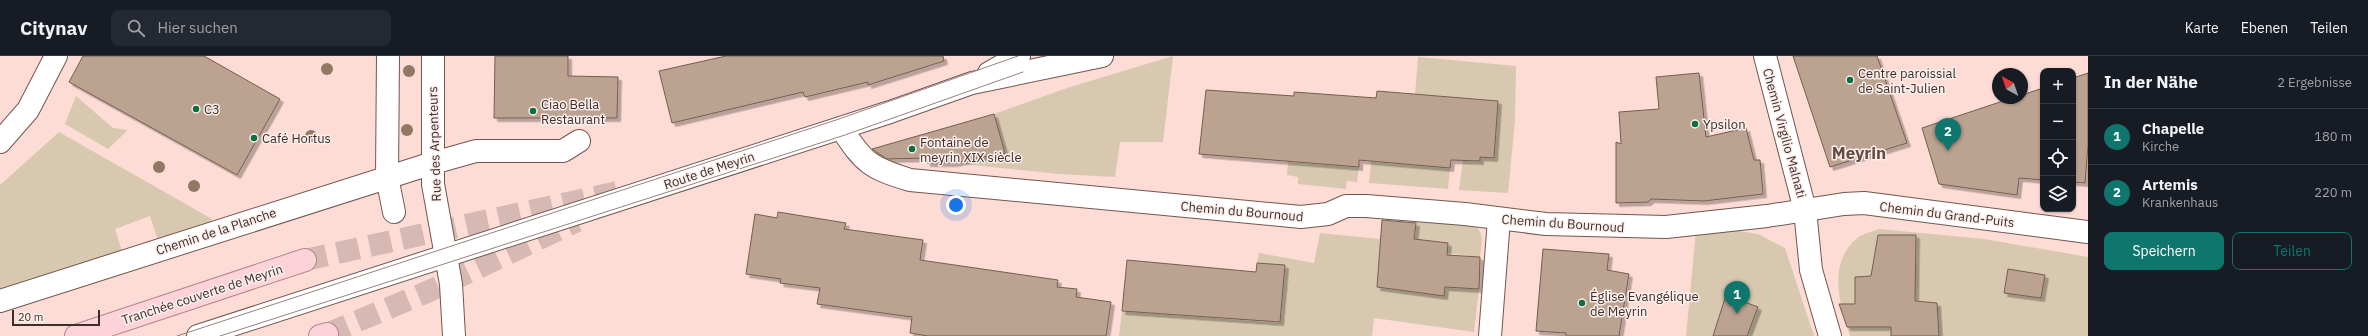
<!DOCTYPE html>
<html lang="de">
<head>
<meta charset="utf-8">
<style>
	:root { --surface:#171b24; --page:#242831; --text:#f1f3f6; --muted:#9ea1a6; --line:#363941; --accent:#0f766e }
	body { margin:0; font-family:"IBM Plex Sans",sans-serif; background:var(--page); color:var(--text) }
	.controls { position:absolute; right:12px; top:12px; display:grid; overflow:hidden; border-radius:8px; box-shadow:0 1px 3px #0004 }
	.controls button { width:36px; height:36px; display:grid; place-items:center; padding:0; border:0; border-bottom:1px solid var(--line); background:var(--surface); color:var(--text); font:20px sans-serif }
	.compass { position:absolute; left:1992px; top:12px; width:36px; height:36px; border-radius:50%; background:var(--surface); box-shadow:0 1px 3px #0004; rotate:320deg }
	.scale { position:absolute; left:12px; bottom:10px; width:88px; box-sizing:border-box; padding-left:4px; border:2px solid #3b2f2c; border-top:0; font-size:11px; line-height:14px; white-space:nowrap; color:#3b2f2c; -webkit-text-stroke:3px #fcefeb; paint-order:stroke }
	.you { position:absolute; left:956px; top:149px; width:14px; height:14px; margin:-10px; border:3px solid #fff; border-radius:50%; background:#1a73e8; box-shadow:0 0 0 6px #1a73e833 }
	.badge { display:grid; place-items:center; width:26px; height:26px; border-radius:50%; background:var(--accent); color:#fff; font-size:13px; font-weight:700 }
	.pin { position:absolute; translate:-50% -33px; filter:drop-shadow(0 1px 2px #0008) }
	.pin::after { content:''; position:absolute; top:21px; width:14px; height:12px; background:inherit; clip-path:polygon(0 0,100% 0,50% 100%) }
	.list { margin:0; padding:0; list-style:none }
	h2 { display:flex; justify-content:space-between; align-items:center; height:52px; margin:0; padding:0 16px; font-size:17px }
	h2 small { font-size:13px; font-weight:400; color:var(--muted) }
	.list li { display:grid; grid-template-columns:26px 1fr auto; gap:12px; align-items:center; box-sizing:border-box; height:56px; padding:0 16px; border-top:1px solid var(--line) }
	.list b { display:block; font-size:15px; white-space:nowrap }
	.list p { margin:0; font-size:13px; white-space:nowrap; color:var(--muted) }
	.list em { font-size:13px; font-style:normal; color:var(--muted) }
	.actions { display:flex; gap:8px; padding:12px 16px }
	.actions a { flex:1; padding:9px 0; border:1px solid var(--accent); border-radius:8px; text-align:center; font-size:14px; color:var(--accent) }
	.actions .main { background:var(--accent); color:#fff }
	.icon { flex:none; width:22px; height:22px; fill:none; stroke:currentColor; stroke-width:2; stroke-linecap:round; stroke-linejoin:round }
	.map { position:relative; flex:none; width:2088px; height:280px; overflow:hidden }
	header { display:flex; align-items:center; gap:24px; box-sizing:border-box; height:56px; padding:0 20px; background:var(--surface); border-bottom:1px solid var(--line) }
	header strong { font-size:19px }
	nav { display:flex; gap:22px; margin-inline-start:auto; font-size:14px }
	.search { width:280px; height:36px; background:var(--page); display:flex; align-items:center; gap:10px; box-sizing:border-box; padding:0 14px; border-radius:8px; color:var(--muted); font-size:15px }
	main { display:flex }
	aside { flex:1; background:var(--surface) }
	.map>svg:first-child { display:block }
	.green { fill:#d7c8af }
	.building { fill:#bba291; stroke:#745e4e; filter:url(#shadow) }
	.lines { fill:none; stroke-linecap:round; stroke-linejoin:round }
	.primary-tunnel { stroke:#d6b9b3; stroke-width:22; stroke-dasharray:22 11; stroke-linecap:butt }
	.street-casing { stroke:#725650; stroke-width:24 }
	.secondary-casing { stroke:#725650; stroke-width:24 }
	.primary-casing { stroke:#b8868d; stroke-width:24 }
	.street { stroke:#fff; stroke-width:22 }
	.secondary { stroke:#fff; stroke-width:22 }
	.primary { stroke:#fdd3da; stroke-width:22 }
	.tram { stroke:#98827d; stroke-width:1 }
	.tree { fill:#907862 }
	.poi-dot { fill:#0d6e43; stroke:#fcefeb; stroke-width:1.5 }
	.labels { text-anchor:middle; stroke-width:3; stroke-linejoin:round; paint-order:stroke }
	.poi-label { font-size:13px; fill:#3b2f2c; stroke:#fcefeb; text-anchor:start }
	.street-label { font-size:13px; fill:#3b2f2c; stroke:#fcefeb }
	.district-label { font-size:17px; font-weight:bold; fill:#664b45; stroke:#fcefeb }
</style>
</head>
<body>
<header>
<strong>Citynav</strong>
<div class="search"><svg class="icon" aria-label="search" viewBox="0 0 24 24"><circle cx="10" cy="10" r="6"/><path d="M15 15l6 6"/></svg>Hier suchen</div>
<nav><a>Karte</a><a>Ebenen</a><a>Teilen</a></nav>
</header>
<main>
<div class="map">
<svg width="2088" height="280" viewBox="0 0 2088 280">
	<defs>
		<filter id="shadow"><feDropShadow dx="3.5" dy="3.5" stdDeviation="0" flood-color="#0004"/></filter>
	</defs>
	<rect width="100%" height="100%" fill="#fddcd5"/>
	<path class="green" d="M 1173,0 L 1163,86 L 1120,86 L 1115,121 L 1059,118 L 954,107 L 1005,97 L 994,58 L 1067,32 Z
		M 1418,1 L 1516,10 L 1515,65 L 1508,137 L 1459,134 L 1463,104 L 1480,105 L 1480,101 L 1494,102 L 1498,45 L 1415,39 Z
		M 76,40 L 113,72 L 128,74 L 108,93 L 65,68 Z
		M 59,76 L 212,163 L 209,170 L 159,187 L 150,160 L 115,173 L 123,198 L 0,238 L 0,129 Z
		M 1288,106 L 1359,111 L 1357,126 L 1347,125 L 1346,133 L 1298,128 L 1298,121 L 1287,119 Z
		M 1371,106 L 1450,112 L 1448,133 L 1369,127 Z
		M 1416,165 L 1473,169 C 1486,176 1481,188 1480,201 L 1414,193 Z
		M 1719,172 L 1758,178 L 1785,192 L 1814,280 L 1686,280 L 1696,174 Z
		M 1879,173 L 1984,183 L 2088,201 L 2088,280 L 1850,280 C 1840,249 1827,209 1856,183 C 1861,178 1872,176 1879,173 Z
		M 1320,177 L 1380,183 L 1377,231 L 1444,240 L 1446,213 L 1479,233 L 1474,276 L 1374,262 L 1372,280 L 1119,280 L 1122,255 L 1280,267 L 1285,209 L 1257,207 L 1259,197 L 1314,207 Z"/>
	<path class="building" d="M 83,0 L 204,0 L 280,43 L 237,119 L 69,26 Z
		M 495,0 L 568,0 L 568,20 L 618,21 L 617,62 L 494,62 Z
		M 726,0 L 943,0 L 944,5 L 868,29 L 868,26 L 805,41 L 803,36 L 672,67 L 659,15 Z
		M 1793,0 L 1877,0 L 1907,87 L 1830,111 Z
		M 1699,17 L 1706,81 L 1746,72 L 1754,104 L 1760,104 L 1763,138 L 1704,145 L 1651,143 L 1648,146 L 1616,147 L 1616,86 L 1621,88 L 1619,56 L 1659,53 L 1656,21 Z
		M 2088,17 L 2088,89 L 2085,127 L 2073,126 L 2073,22 Z
		M 2043,32 L 2043,124 L 2019,122 L 2017,139 L 1939,128 L 1922,72 L 2012,42 L 2022,42 L 2022,39 Z
		M 1206,34 L 1294,40 L 1294,36 L 1376,42 L 1377,35 L 1498,45 L 1494,102 L 1480,101 L 1480,105 L 1451,104 L 1450,112 L 1359,104 L 1359,111 L 1199,98 Z
		M 994,58 L 1005,97 L 954,107 L 927,107 L 927,102 L 887,103 L 872,93 Z
		M 778,156 L 846,167 L 844,173 L 923,184 L 920,204 L 1058,224 L 1057,231 L 1077,233 L 1076,241 L 1111,246 L 1106,280 L 928,280 L 910,277 L 912,261 L 817,248 L 820,232 L 780,227 L 781,223 L 746,218 L 755,158 L 777,162 Z
		M 1382,164 L 1416,167 L 1414,183 L 1448,187 L 1447,199 L 1480,201 L 1479,233 L 1445,231 L 1444,240 L 1377,231 Z
		M 1878,179 L 1916,179 L 1915,245 L 1937,247 L 1939,280 L 1891,280 L 1891,271 L 1847,271 L 1839,248 L 1855,248 L 1855,221 L 1871,220 Z
		M 1543,193 L 1609,198 L 1607,214 L 1629,218 L 1619,280 L 1566,280 L 1566,277 L 1536,275 Z
		M 1127,204 L 1256,216 L 1257,207 L 1285,209 L 1280,266 L 1122,255 Z
		M 2008,213 L 2045,219 L 2041,242 L 2004,237 Z
		M 1726,239 L 1758,251 L 1747,280 L 1713,280 Z"/>
	<g class="lines">
		<path class="primary-tunnel" d="M 1009,11 L 1044,0
			M 305,204 L 618,136
			M 327,278 L 427,236 L 577,165"/>
		<defs>
			<path id="street" d="M 388,0 L 387,121 L 394,156
				M 433,0 L 433,128 L 451,228 L 454,280
				M 1765,0 L 1805,154 L 1811,214 L 1830,280
				M 841,72 C 864,107 870,112 910,124 L 1301,161 L 1328,158 L 1346,150 L 1366,150 L 1465,158 L 1546,168 L 1666,171 L 1767,160 L 1844,148 L 1864,147 L 2088,176
				M 0,86 L 28,54 L 56,0
				M 0,245 L 433,107 L 476,95 L 563,95 L 579,85
				M 1490,280 L 1499,163"/>
			<path id="secondary" d="M 989,17 L 1019,0
				M 198,280 L 890,56 L 972,27 L 1102,0"/>
			<path id="primary" d="M 76,280 L 305,204
				M 320,280 L 327,278"/>
		</defs>
		<use href="#street" class="street-casing"/>
		<use href="#secondary" class="secondary-casing"/>
		<use href="#primary" class="primary-casing"/>
		<use href="#street" class="street"/>
		<use href="#secondary" class="secondary"/>
		<use href="#primary" class="primary"/>
		<path class="tram" d="M 177,280 L 836,64 L 1018,0
			M 220,280 L 845,79 L 1023,16"/>
	</g>
	<g class="tree">
		<circle cx="327" cy="13" r="6"/>
		<circle cx="409" cy="15" r="6"/>
		<circle cx="407" cy="74" r="6"/>
		<circle cx="311" cy="80" r="6"/>
		<circle cx="159" cy="111" r="6"/>
		<circle cx="194" cy="130" r="6"/>
	</g>
	<g class="poi-dot">
		<circle cx="1850" cy="24" r="4"/>
		<circle cx="196" cy="53" r="4"/>
		<circle cx="533" cy="55" r="4"/>
		<circle cx="1695" cy="68" r="4"/>
		<circle cx="254" cy="82" r="4"/>
		<circle cx="912" cy="93" r="4"/>
		<circle cx="1582" cy="247" r="4"/>
	</g>
	<g class="labels">
		<g class="poi-label">
			<text x="1858" y="22">Centre paroissial<tspan x="1858" dy="15">de Saint-Julien</tspan></text>
			<text x="541" y="53">Ciao Bella<tspan x="541" dy="15">Restaurant</tspan></text>
			<text x="204" y="58">C3</text>
			<text x="1703" y="73">Ypsilon</text>
			<text x="262" y="87">Café Hortus</text>
			<text x="920" y="91">Fontaine de<tspan x="920" dy="15">meyrin XIX siècle</tspan></text>
			<text x="1590" y="245">Église Evangélique<tspan x="1590" dy="15">de Meyrin</tspan></text>
		</g>
		<g class="street-label">
			<text transform="translate(1785 77) rotate(75)" y="5">Chemin Virgilio Malnati</text>
			<text transform="translate(434 88) rotate(-92)" y="5">Rue des Arpenteurs</text>
			<text transform="translate(709 114) rotate(-18)" y="5">Route de Meyrin</text>
			<text transform="translate(1242 155) rotate(5)" y="5">Chemin du Bournoud</text>
			<text transform="translate(1947 158) rotate(7)" y="5">Chemin du Grand-Puits</text>
			<text transform="translate(1563 167) rotate(4)" y="5">Chemin du Bournoud</text>
			<text transform="translate(216 175) rotate(-18)" y="5">Chemin de la Planche</text>
			<text transform="translate(202 238) rotate(-18)" y="5">Tranchée couverte de Meyrin</text>
		</g>
		<g class="district-label">
			<text x="1859" y="103">Meyrin</text>
		</g>
	</g>
</svg>
<div class="controls">
<button>+</button>
<button>−</button>
<button><svg class="icon" aria-label="locate" viewBox="0 0 24 24"><circle cx="12" cy="12" r="6"/><path d="M12 2v4M12 18v4M2 12h4M18 12h4"/></svg></button>
<button><svg class="icon" aria-label="layers" viewBox="0 0 24 24"><path d="M12 4l9 5-9 5-9-5zM3 14l9 5 9-5"/></svg></button>
</div>
<svg class="compass" viewBox="-18 -18 36 36"><path d="M0-13l5 13h-10z" fill="#e53935"/><path d="M0 13l5-13h-10z" fill="#9ea1a6"/></svg>
<div class="scale">20 m</div>
<div class="you"></div>
<div class="pin badge" style="left:1737px;top:258px">1</div>
<div class="pin badge" style="left:1948px;top:95px">2</div>
</div>
<aside>
<h2>In der Nähe<small>2 Ergebnisse</small></h2>
<ul class="list">
<li><span class="badge">1</span><div><b>Chapelle</b><p>Kirche</p></div><em>180 m</em></li>
<li><span class="badge">2</span><div><b>Artemis</b><p>Krankenhaus</p></div><em>220 m</em></li>
</ul>
<div class="actions"><a class="main">Speichern</a><a>Teilen</a></div>
</aside>
</main>
</body>
</html>
